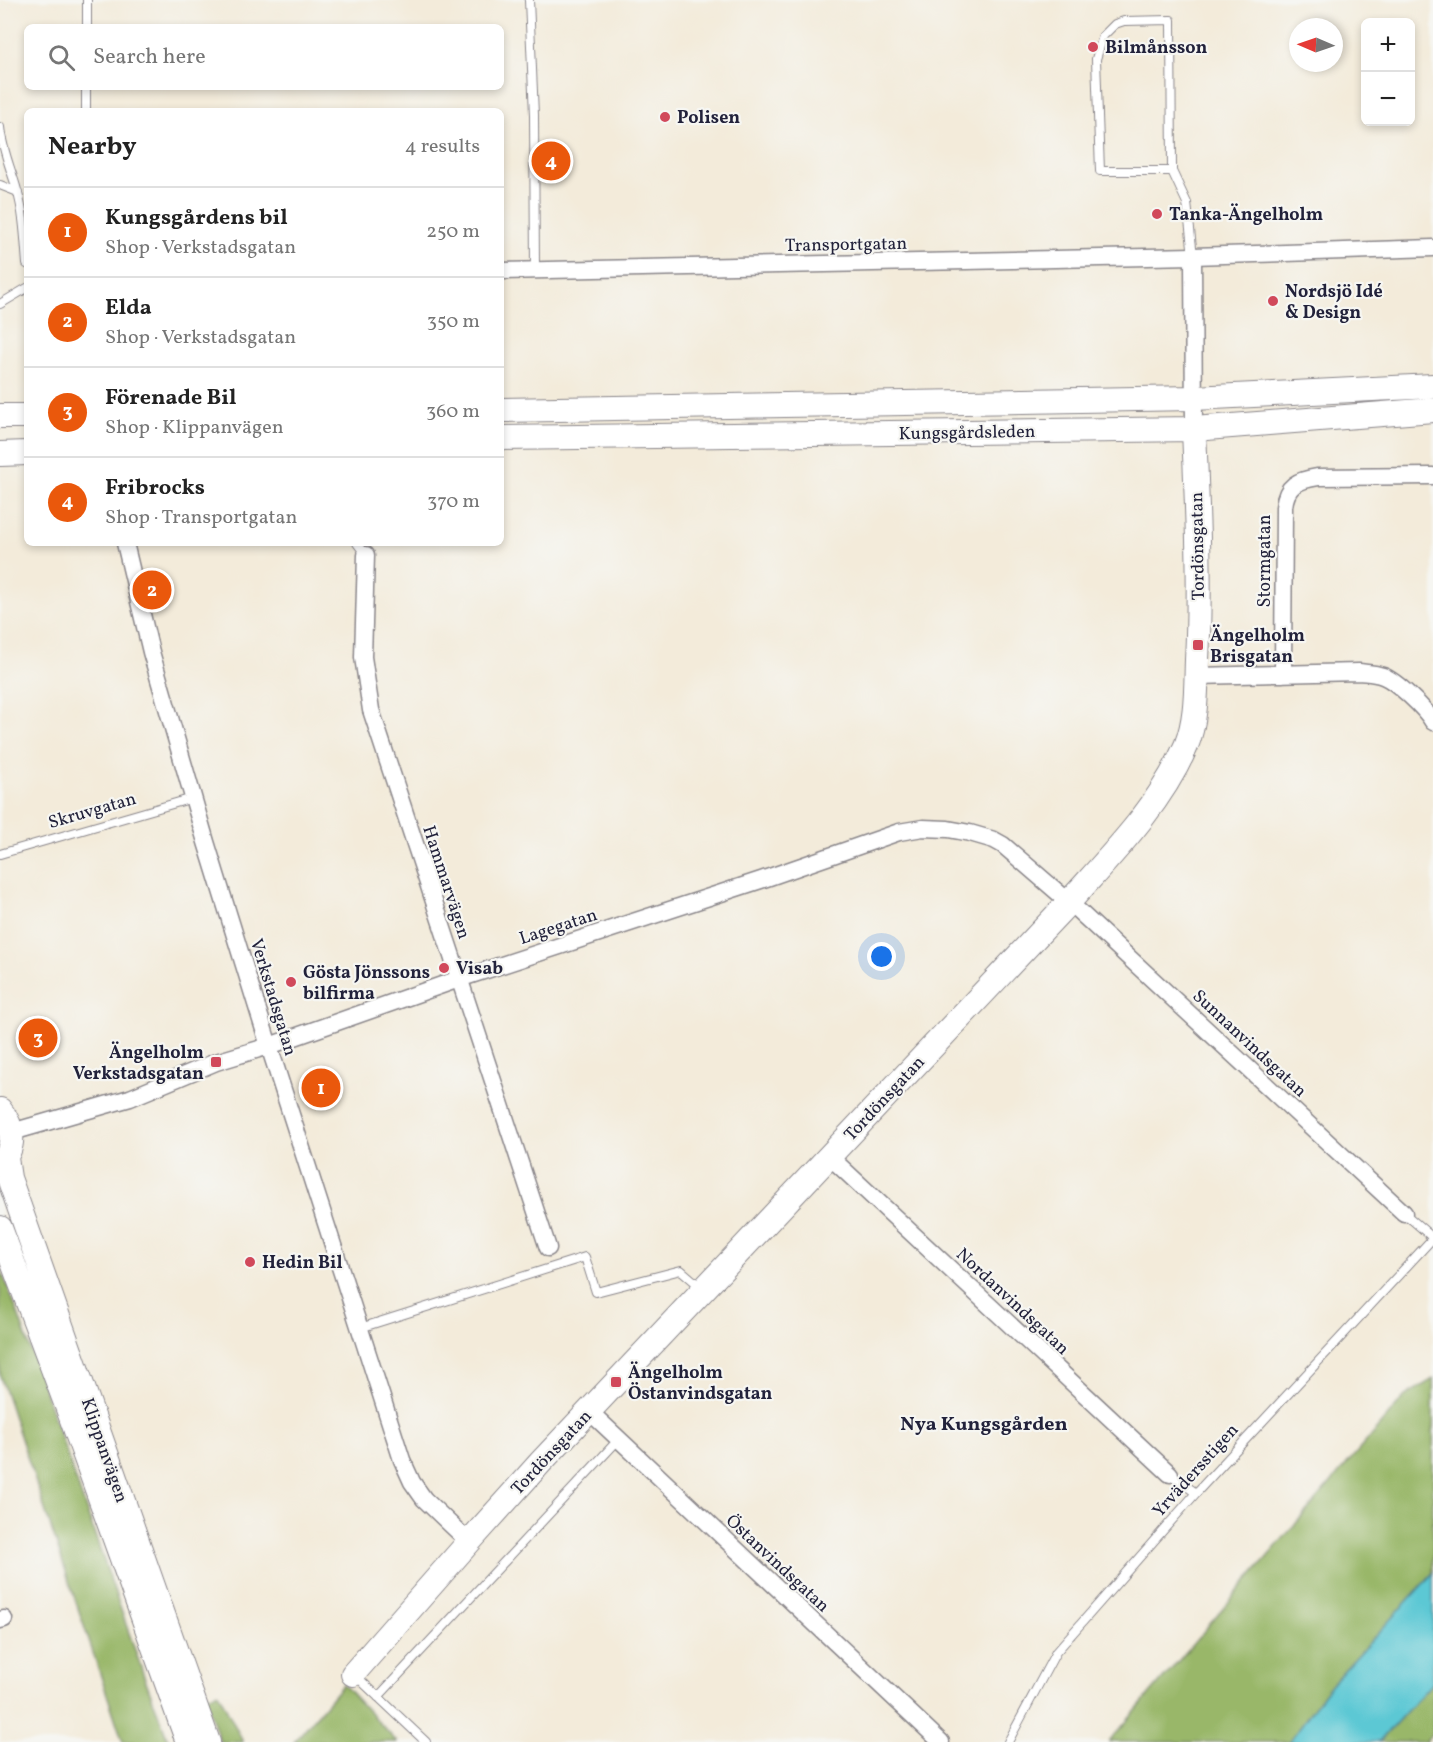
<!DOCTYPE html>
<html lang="en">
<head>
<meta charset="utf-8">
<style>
	:root { --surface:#fff; --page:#f2f2f2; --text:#222; --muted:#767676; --line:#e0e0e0; --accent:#ea580c }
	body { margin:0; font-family:Vollkorn,serif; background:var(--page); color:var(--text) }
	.controls { position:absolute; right:18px; top:18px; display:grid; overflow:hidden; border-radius:9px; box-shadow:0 3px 9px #0003 }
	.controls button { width:54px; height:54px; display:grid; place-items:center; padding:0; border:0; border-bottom:2px solid var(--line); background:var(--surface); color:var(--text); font:30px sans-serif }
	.compass { position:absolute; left:1289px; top:18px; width:54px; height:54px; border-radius:50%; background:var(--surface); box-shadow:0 3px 9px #0003; rotate:272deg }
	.you { position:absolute; left:882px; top:957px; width:21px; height:21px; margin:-15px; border:4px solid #fff; border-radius:50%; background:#1a73e8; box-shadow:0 0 0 9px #1a73e833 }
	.badge { display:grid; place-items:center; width:39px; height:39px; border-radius:50%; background:var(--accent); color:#fff; font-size:20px; font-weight:700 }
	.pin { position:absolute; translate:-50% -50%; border:3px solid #fff; box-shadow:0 2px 6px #0006 }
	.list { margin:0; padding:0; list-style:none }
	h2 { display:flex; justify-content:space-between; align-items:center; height:78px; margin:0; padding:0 24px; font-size:26px }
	h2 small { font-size:20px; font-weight:400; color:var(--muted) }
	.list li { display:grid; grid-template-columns:39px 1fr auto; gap:18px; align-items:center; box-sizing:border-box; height:90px; padding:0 24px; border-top:2px solid var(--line) }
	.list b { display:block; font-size:22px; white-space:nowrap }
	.list p { margin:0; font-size:20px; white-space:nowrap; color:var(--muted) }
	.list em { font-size:20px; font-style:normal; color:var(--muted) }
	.icon { flex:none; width:33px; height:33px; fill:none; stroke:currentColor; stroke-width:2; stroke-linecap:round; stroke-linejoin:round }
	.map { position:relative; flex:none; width:1433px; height:1742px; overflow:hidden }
	.search { position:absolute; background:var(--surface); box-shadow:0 3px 9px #0003; left:24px; top:24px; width:480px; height:66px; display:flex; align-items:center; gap:15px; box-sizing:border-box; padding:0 21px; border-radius:9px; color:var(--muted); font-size:22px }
	.panel { position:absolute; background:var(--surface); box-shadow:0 3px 9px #0003; left:24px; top:108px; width:480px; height:438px; border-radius:9px }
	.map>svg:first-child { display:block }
	.forest { fill:#99b769; stroke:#5e6c52; stroke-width:1.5 }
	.water { fill:#5cc8d4; stroke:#3f7588; stroke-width:1.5 }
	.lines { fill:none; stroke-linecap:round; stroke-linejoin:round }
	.lane-casing { stroke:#8a868a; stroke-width:10 }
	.street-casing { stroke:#8a868a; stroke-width:19 }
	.secondary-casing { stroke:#8a868a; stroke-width:26 }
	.lane { stroke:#fff; stroke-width:8 }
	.street { stroke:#fff; stroke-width:16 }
	.secondary { stroke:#fff; stroke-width:24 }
	.poi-dot { fill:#d1495b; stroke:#f6f6f2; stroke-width:2 }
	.labels { text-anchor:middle; stroke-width:4.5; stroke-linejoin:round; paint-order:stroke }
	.poi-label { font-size:18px; font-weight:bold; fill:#22223b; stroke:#f6f6f2; text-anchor:start }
	.street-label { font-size:18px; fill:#22223b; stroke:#f6f6f2 }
	.neighbourhood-label { font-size:20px; font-weight:bold; fill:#22223b; stroke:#f6f6f2 }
</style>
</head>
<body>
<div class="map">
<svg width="1433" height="1742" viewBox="0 0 1433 1742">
	<rect width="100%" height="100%" fill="#f6f6f2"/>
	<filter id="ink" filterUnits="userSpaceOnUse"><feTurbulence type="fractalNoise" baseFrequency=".0167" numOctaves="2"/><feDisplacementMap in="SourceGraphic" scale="12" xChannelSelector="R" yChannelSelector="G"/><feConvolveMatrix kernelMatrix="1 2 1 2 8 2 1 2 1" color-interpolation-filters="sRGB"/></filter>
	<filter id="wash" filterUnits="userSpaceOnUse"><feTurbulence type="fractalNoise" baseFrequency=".008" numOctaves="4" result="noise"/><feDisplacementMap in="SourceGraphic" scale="24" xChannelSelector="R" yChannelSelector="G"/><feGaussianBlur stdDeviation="1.35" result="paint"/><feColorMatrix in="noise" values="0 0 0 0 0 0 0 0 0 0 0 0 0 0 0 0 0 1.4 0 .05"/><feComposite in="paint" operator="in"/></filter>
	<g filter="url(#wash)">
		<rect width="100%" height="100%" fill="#f3ebda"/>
		<path class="forest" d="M 0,1267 L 17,1311 L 144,1676 L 169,1742 L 123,1742 L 0,1376 Z
			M 1433,1379 L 1433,1573 L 1328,1688 L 1289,1742 L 1109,1742 L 1405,1396 Z
			M 1433,1682 L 1433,1733 L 1425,1742 L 1379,1742 Z
			M 343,1684 L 397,1742 L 294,1742 Z
			M 218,1692 L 243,1742 L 220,1742 L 205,1697 Z"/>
		<path class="water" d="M 1433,1573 L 1433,1682 L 1379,1742 L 1289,1742 L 1328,1688 Z"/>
	</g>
	<g filter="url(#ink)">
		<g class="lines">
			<defs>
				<path id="lane" d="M 529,0 L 534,115 L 535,270
					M 87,27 L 87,0
					M 86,111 L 86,87
					M 0,127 C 2,149 11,169 17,190 C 24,213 25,239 27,264
					M 1172,171 L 1100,171 L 1096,59 L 1103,36 L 1115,24 L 1124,21 L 1171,20 L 1172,171 L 1187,203 L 1193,256
					M 0,185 L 18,192
					M 0,304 L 27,288
					M 357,543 L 366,555
					M 0,854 L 193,798
					M 1404,1213 L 1433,1238
					M 360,1328 L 585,1257 L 596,1292 L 681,1270 L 703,1289
					M 1170,1474 L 1196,1493
					M 354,1674 L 426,1742
					M 378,1697 L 619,1439
					M 1008,1742 L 1056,1652 L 1196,1493 L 1433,1238"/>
				<path id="street" d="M 1193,256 L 1194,429
					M 501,271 L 1193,256 L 1433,248
					M 125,543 L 151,652 L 206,842 L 269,1046 L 402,1460 L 412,1482 L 424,1499 L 469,1542
					M 366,555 L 363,657 L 371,710 L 548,1248
					M 1283,674 L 1284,507 C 1286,485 1298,480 1318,477 L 1433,476
					M 1197,676 L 1359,672 C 1367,673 1375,673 1383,676 C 1396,681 1426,709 1433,722
					M 12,1132 L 130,1098 L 216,1062 L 269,1046 L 459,979 L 761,880 L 899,832 L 923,828 L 948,829 L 970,833 L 994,840 L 1003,845 L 1069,902 L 1404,1213
					M 829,1156 L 1170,1474
					M 589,1411 L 941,1742
					M 0,1620 L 4,1619"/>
				<path id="secondary" d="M 501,410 L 1194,398 L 1433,386
					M 0,416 L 27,416
					M 501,438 L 1194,429 L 1433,410
					M 0,454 L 27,453
					M 0,1110 C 14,1127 16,1147 0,1164
					M 6,1158 L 9,1178 L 208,1742
					M 0,1228 L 70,1414 L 188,1742
					M 353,1674 L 469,1542 L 540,1463 L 1069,902 C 1112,854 1160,806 1186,746 C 1197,719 1196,688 1197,660 C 1201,583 1197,506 1194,429"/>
			</defs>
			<use href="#lane" class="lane-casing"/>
			<use href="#street" class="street-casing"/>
			<use href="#secondary" class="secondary-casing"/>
			<use href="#lane" class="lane"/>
			<use href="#street" class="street"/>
			<use href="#secondary" class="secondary"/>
		</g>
	</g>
	<g class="poi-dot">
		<circle cx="1093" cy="47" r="6"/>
		<circle cx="665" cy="117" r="6"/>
		<circle cx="1157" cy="214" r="6"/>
		<circle cx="1273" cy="301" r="6"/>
		<rect x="1192" y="639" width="12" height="12" rx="3"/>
		<circle cx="444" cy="968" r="6"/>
		<circle cx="291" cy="982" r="6"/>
		<rect x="210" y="1056" width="12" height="12" rx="3"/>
		<circle cx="250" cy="1262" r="6"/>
		<rect x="610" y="1376" width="12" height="12" rx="3"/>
	</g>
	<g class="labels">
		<g class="poi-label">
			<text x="1105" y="53">Bilmånsson</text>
			<text x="677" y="123">Polisen</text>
			<text x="1169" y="220">Tanka-Ängelholm</text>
			<text x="1285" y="297">Nordsjö Idé<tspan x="1285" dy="21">&amp; Design</tspan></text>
			<text x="1210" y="641">Ängelholm<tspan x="1210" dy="21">Brisgatan</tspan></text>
			<text x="456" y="974">Visab</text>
			<text x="303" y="978">Gösta Jönssons<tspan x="303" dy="21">bilfirma</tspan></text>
			<text x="204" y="1058" text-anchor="end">Ängelholm<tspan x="204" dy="21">Verkstadsgatan</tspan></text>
			<text x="262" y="1268">Hedin Bil</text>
			<text x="628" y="1378">Ängelholm<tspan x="628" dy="21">Östanvindsgatan</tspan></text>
		</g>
		<g class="street-label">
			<text transform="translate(846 244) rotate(-1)" y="6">Transportgatan</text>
			<text transform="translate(967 432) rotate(-1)" y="6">Kungsgårdsleden</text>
			<text transform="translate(1197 546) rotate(-91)" y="6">Tordönsgatan</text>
			<text transform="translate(1264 561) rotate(-90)" y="6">Stormgatan</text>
			<text transform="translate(92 810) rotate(-16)" y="6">Skruvgatan</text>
			<text transform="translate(447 882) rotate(72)" y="6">Hammarvägen</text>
			<text transform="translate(558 926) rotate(-18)" y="6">Lagegatan</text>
			<text transform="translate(274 997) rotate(73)" y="6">Verkstadsgatan</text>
			<text transform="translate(1250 1043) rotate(43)" y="6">Sunnanvindsgatan</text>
			<text transform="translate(884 1098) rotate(-47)" y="6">Tordönsgatan</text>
			<text transform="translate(1013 1301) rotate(43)" y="6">Nordanvindsgatan</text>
			<text transform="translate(105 1450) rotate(71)" y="6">Klippanvägen</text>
			<text transform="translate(551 1452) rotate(-47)" y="6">Tordönsgatan</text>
			<text transform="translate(1195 1470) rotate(-48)" y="6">Yrvädersstigen</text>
			<text transform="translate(778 1563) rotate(43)" y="6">Östanvindsgatan</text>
		</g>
		<g class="neighbourhood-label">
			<text x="984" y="1430">Nya Kungsgården</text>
		</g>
	</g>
</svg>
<div class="controls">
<button>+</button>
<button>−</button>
</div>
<svg class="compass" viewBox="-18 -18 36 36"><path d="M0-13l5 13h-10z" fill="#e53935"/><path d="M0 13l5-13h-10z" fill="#767676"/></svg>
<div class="you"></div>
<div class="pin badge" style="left:321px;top:1088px">1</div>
<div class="pin badge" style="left:152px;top:590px">2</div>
<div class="pin badge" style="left:38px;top:1038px">3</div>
<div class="pin badge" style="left:551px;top:161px">4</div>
<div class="search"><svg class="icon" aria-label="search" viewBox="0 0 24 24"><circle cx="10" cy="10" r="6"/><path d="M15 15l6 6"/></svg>Search here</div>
<section class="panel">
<h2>Nearby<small>4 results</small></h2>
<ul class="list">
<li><span class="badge">1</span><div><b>Kungsgårdens bil</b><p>Shop · Verkstadsgatan</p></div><em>250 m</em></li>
<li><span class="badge">2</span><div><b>Elda</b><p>Shop · Verkstadsgatan</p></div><em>350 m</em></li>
<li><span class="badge">3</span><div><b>Förenade Bil</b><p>Shop · Klippanvägen</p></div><em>360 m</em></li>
<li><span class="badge">4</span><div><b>Fribrocks</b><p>Shop · Transportgatan</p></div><em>370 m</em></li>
</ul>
</section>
</div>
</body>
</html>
